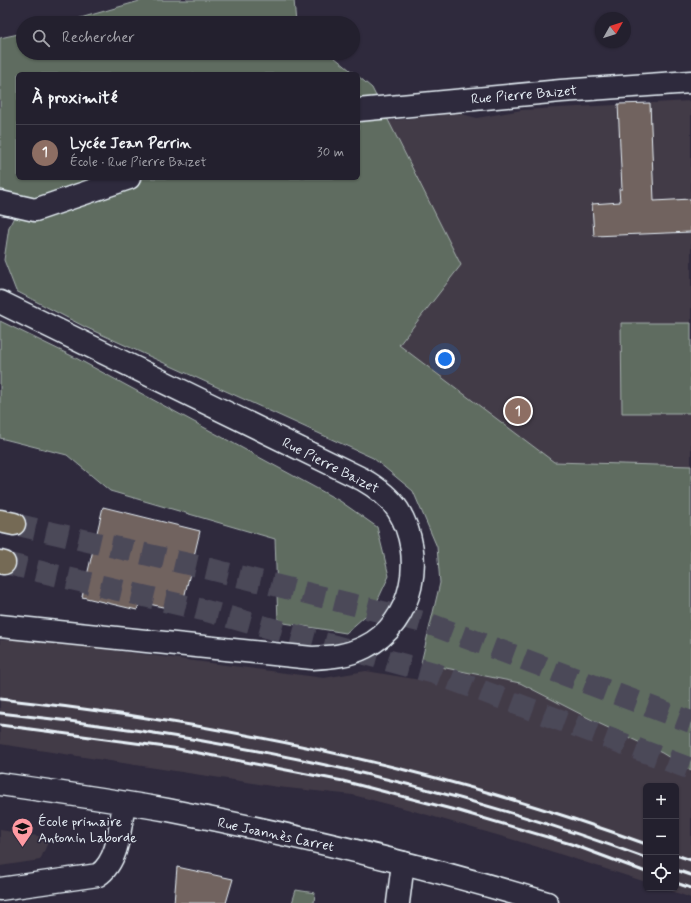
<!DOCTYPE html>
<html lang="fr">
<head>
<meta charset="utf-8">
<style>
	:root { --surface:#23202e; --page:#2f2d3a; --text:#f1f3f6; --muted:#a3a3aa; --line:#403e4a; --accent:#ea580c }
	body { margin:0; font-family:Mynerve,sans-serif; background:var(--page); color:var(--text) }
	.controls { position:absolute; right:12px; bottom:12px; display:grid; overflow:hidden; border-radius:6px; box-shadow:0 1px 3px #0004 }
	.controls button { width:36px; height:36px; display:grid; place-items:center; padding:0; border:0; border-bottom:1px solid var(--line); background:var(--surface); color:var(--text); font:20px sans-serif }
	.compass { position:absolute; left:595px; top:12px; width:36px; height:36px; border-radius:50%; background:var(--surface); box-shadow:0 1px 3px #0004; rotate:51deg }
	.you { position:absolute; left:445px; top:359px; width:14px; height:14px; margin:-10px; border:3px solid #fff; border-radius:50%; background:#1a73e8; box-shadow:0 0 0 6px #1a73e833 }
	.badge { display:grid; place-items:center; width:26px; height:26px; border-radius:50%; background:var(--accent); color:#fff; font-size:13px; font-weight:700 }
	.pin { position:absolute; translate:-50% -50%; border:2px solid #fff; box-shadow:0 1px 4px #0006 }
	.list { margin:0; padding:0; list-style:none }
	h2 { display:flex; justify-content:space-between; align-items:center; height:52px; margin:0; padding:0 16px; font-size:17px }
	h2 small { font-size:13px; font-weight:400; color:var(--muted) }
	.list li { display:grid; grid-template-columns:26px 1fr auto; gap:12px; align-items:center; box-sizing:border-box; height:56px; padding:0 16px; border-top:1px solid var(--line) }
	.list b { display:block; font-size:15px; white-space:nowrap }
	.list p { margin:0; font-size:13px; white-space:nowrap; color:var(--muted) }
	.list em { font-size:13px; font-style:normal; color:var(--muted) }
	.icon { flex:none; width:22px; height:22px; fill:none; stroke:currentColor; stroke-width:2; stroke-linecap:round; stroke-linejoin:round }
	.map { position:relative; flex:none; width:691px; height:903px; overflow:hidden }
	.search { position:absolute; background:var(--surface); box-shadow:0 1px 3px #0004; left:16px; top:16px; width:344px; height:44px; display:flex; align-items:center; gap:10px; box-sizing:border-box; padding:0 14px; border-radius:22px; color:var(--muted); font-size:15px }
	.panel { position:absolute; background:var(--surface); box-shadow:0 1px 3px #0004; left:16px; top:72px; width:344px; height:108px; border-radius:6px }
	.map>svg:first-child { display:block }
	.built { fill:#433b47 }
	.green { fill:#5f6c61; stroke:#a4aeac }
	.building { fill:#71635f; stroke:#e8f1f8 }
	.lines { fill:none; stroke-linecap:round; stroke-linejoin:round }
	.highway-tunnel { stroke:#4b4859; stroke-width:22; stroke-dasharray:22 11; stroke-linecap:butt }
	.street-casing { stroke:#e8f1f8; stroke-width:25 }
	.secondary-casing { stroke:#e8f1f8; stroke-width:25 }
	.highway-casing { stroke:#e8f1f8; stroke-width:25 }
	.street { stroke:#2f2a3d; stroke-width:22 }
	.secondary { stroke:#2f2a3d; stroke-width:22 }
	.highway { stroke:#756a55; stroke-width:22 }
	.rail { stroke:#e8f1f8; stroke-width:3 }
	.labels { text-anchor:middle; stroke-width:3.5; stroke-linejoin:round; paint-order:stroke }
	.street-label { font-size:14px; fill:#e8f1f8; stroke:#2f2a3d }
	.poi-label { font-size:14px; fill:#e8f1f8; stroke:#2f2a3d; text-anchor:start }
</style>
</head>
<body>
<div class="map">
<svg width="691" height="903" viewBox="0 0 691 903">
	<rect width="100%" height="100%" fill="#2f2a3d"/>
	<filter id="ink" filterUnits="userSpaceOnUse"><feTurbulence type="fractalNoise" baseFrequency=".025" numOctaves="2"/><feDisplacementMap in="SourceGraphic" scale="8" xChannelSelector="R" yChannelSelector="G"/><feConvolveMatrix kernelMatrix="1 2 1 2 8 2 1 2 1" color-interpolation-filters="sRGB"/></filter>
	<g filter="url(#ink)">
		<path class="built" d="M 691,101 L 691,898 L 664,888 L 676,888 L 676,786 L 646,786 L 646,882 L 538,847 L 407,809 L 353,795 L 278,787 L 0,744 L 0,640 L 35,640 L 324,678 L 366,671 L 426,681 L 489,466 L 16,291 L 4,260 L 9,227 L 74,214 L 358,178 L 358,124 L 457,113 L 477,118 L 522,110 Z
			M 0,830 L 50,838 L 40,860 L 0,866 Z"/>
		<path class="green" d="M 143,0 L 294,0 L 296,23 L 63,23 Z
			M 23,33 L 23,53 L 329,53 L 355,74 L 18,74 L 18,178 L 358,178 L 358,76 L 372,88 L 461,265 L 399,345 L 554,462 L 691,466 L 691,771 L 662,753 L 598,723 L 520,683 L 421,663 L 440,583 L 437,547 L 413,491 L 373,458 L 85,327 L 16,291 L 4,260 L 9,227 L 24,197 L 0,189 L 0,38 Z
			M 0,321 L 74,357 L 340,501 L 377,527 L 389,576 L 374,608 L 346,633 L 278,622 L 275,539 L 110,491 L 67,455 L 0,438 Z
			M 621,323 L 691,323 L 691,413 L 622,413 Z
			M 296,890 L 315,893 L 314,903 L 292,903 Z"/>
		<path class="building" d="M 650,103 L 654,201 L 691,199 L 691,232 L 594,236 L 592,204 L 620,202 L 619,189 L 622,189 L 618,104 Z
			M 103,507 L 200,531 L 181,611 L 140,602 L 137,610 L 82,597 Z
			M 177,867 L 233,879 L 226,903 L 174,903 Z"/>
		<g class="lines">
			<path class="highway-tunnel" d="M 14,524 L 210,569 L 427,623 L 691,722
				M 4,563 L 203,610 L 434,673 L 691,769"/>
			<defs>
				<path id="street" d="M 358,110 L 561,91 L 691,82
					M 0,202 L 35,210 L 129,178
					M 0,302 L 362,479 C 376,487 389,496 398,510 C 426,555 414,623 365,647 C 347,656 331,657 312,658 L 0,626
					M 0,889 L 98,875 C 119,861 120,826 124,803
					M 398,903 L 403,863"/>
				<path id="secondary" d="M 0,784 C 56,792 112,800 168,810 C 295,835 423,865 547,903"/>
				<path id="highway" d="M 0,521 L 14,524
					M 0,562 L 4,563"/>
			</defs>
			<use href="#street" class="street-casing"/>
			<use href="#secondary" class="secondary-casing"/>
			<use href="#highway" class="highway-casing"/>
			<use href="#street" class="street"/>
			<use href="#secondary" class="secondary"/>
			<use href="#highway" class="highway"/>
			<path class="rail" d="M 0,699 C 220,722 438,768 646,844
				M 0,713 C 220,736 438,781 646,858
				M 0,725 L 173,748 L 343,781 L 459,811 L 571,844 L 646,872
				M 676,855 L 691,860
				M 676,870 L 691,875
				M 676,883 L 691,888"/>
		</g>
	</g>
	<defs>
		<symbol id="school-pin" viewBox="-11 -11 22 30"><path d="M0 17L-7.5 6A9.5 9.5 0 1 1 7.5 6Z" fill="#ff9aa2" stroke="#2f2a3d"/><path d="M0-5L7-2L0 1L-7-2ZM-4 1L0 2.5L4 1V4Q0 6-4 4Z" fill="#111"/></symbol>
	</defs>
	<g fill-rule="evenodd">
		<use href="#school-pin" x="10" y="816" width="25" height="34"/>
	</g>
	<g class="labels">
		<g class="street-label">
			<text transform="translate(524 94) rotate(-5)" y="5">Rue Pierre Baizet</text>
			<text transform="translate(331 465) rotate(27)" y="5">Rue Pierre Baizet</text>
			<text transform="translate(276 834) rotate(12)" y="5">Rue Joannès Carret</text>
		</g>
		<g class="poi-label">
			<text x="38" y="826">École primaire<tspan x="38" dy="16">Antonin Laborde</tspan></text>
		</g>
	</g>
</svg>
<div class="controls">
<button>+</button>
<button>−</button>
<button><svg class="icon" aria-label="locate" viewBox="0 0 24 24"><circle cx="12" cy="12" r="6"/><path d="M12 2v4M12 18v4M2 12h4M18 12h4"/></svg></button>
</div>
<svg class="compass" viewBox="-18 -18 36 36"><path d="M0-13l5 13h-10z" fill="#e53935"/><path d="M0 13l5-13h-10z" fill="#a3a3aa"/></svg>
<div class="you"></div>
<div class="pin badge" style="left:518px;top:411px;background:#8d6e63">1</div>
<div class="search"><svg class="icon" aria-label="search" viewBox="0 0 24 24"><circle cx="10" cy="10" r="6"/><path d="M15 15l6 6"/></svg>Rechercher</div>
<section class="panel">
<h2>À proximité<small></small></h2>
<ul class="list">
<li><span class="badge" style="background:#8d6e63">1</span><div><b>Lycée Jean Perrin</b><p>École · Rue Pierre Baizet</p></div><em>30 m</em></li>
</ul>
</section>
</div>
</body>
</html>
